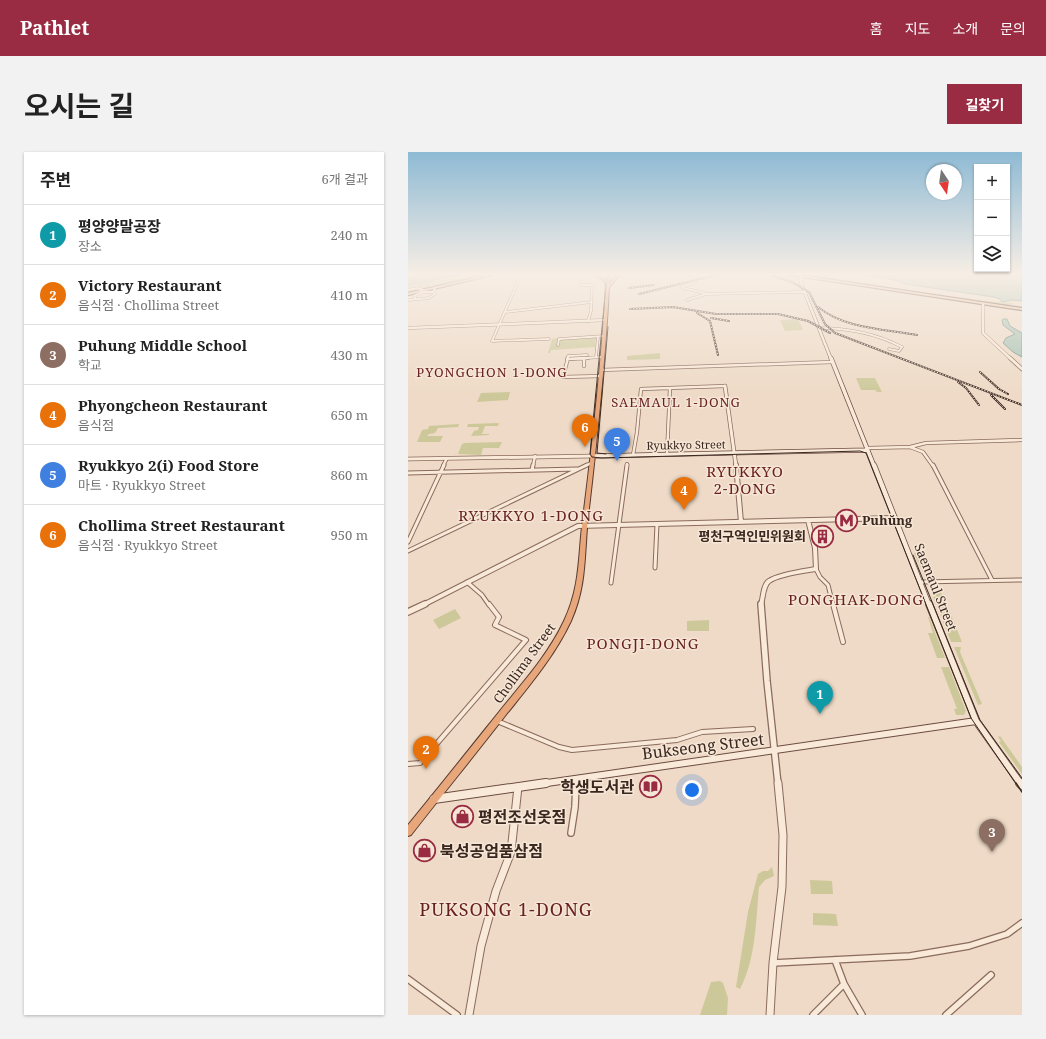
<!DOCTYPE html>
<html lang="ko">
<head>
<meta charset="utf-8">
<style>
	:root { --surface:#fff; --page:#f2f2f2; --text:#222; --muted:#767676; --line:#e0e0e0; --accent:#992b42 }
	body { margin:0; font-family:"Noto Serif","Noto Sans KR",serif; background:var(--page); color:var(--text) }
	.controls { position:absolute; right:12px; top:12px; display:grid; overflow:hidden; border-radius:0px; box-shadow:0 1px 3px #0004 }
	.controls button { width:36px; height:36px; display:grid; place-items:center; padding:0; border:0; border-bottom:1px solid var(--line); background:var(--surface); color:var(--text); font:20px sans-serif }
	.compass { position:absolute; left:518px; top:12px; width:36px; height:36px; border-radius:50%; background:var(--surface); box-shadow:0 1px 3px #0004; rotate:167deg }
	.you { position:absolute; left:284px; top:638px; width:14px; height:14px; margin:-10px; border:3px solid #fff; border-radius:50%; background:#1a73e8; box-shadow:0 0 0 6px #1a73e833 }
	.badge { display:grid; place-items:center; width:26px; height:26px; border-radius:50%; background:var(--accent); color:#fff; font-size:13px; font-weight:700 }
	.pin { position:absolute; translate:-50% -33px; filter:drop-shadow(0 1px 2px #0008) }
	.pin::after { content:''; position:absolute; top:21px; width:14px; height:12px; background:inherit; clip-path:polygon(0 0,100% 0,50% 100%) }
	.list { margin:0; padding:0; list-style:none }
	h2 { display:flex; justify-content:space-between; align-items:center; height:52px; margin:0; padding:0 16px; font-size:17px }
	h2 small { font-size:13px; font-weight:400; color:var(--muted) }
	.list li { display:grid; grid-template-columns:26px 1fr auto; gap:12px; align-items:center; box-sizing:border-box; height:60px; padding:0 16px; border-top:1px solid var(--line) }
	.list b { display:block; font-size:15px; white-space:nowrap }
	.list p { margin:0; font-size:13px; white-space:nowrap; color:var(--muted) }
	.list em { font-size:13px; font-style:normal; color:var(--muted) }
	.icon { flex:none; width:22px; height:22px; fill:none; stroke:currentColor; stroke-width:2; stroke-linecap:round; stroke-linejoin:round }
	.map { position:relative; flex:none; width:614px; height:863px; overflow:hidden; border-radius:0px }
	header { display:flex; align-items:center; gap:24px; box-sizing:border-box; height:56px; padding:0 20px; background:var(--accent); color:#fff }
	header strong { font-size:19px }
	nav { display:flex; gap:22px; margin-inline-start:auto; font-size:14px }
	.intro { display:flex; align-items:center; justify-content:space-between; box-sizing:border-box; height:96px; padding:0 24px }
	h1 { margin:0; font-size:28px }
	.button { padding:10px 18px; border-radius:0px; background:var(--accent); color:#fff; font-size:14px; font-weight:700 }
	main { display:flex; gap:24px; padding:0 24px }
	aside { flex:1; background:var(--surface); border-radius:0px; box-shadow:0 1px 3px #0004 }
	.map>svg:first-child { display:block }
	.green { fill:#cdc89a }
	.water { fill:#a7c2b5; stroke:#6e9181 }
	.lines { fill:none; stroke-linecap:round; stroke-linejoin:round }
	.minor-far4-casing { stroke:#8a6b5c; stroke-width:3 }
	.minor-far3-casing { stroke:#8a6b5c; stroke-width:4 }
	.minor-far2-casing { stroke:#8a6b5c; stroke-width:5 }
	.minor-far1-casing { stroke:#8a6b5c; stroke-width:6 }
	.minor-casing { stroke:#8a6b5c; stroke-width:8 }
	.tertiary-far4-casing { stroke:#8a6b5c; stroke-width:3.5 }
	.tertiary-far3-casing { stroke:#8a6b5c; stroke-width:4.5 }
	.tertiary-far2-casing { stroke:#8a6b5c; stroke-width:6 }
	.tertiary-far1-casing { stroke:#8a6b5c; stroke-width:8 }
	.tertiary-casing { stroke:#8a6b5c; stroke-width:9 }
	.secondary-far4-casing { stroke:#6c4c3f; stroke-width:3.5 }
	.secondary-far3-casing { stroke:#6c4c3f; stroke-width:5 }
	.secondary-far2-casing { stroke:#6c4c3f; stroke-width:6 }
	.secondary-far1-casing { stroke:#6c4c3f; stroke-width:8 }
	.secondary-casing { stroke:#6c4c3f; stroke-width:10 }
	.primary-casing { stroke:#583a30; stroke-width:2.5 }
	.trunk-casing { stroke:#583a30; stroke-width:2 }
	.minor-far4 { stroke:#f9e9d9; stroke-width:2 }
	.minor-far3 { stroke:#f9e9d9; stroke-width:2.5 }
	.minor-far2 { stroke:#f9e9d9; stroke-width:3 }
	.minor-far1 { stroke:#f9e9d9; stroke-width:4 }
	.minor { stroke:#f9e9d9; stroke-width:5.5 }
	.tertiary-far4 { stroke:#f9e9d9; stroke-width:2.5 }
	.tertiary-far3 { stroke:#f9e9d9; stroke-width:3 }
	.tertiary-far2 { stroke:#f9e9d9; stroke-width:4 }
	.tertiary-far1 { stroke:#f9e9d9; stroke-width:5.5 }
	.tertiary { stroke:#f9e9d9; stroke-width:7 }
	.secondary-far4 { stroke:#f9e9d9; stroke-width:2.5 }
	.secondary-far3 { stroke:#f9e9d9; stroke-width:3.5 }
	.secondary-far2 { stroke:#f9e9d9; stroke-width:4.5 }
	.secondary-far1 { stroke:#f9e9d9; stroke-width:6 }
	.secondary { stroke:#f9e9d9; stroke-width:8 }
	.primary { fill:#f1c79e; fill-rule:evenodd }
	.trunk { fill:#e7a77b; fill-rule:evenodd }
	.tram-far1 { stroke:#3a271f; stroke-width:1 }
	.tram { stroke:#3a271f; stroke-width:1.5 }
	.rail-casing { stroke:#3a271f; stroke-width:2 }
	.rail { stroke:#f6e6d6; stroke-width:1; stroke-dasharray:1.5; stroke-linecap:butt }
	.labels { text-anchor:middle; stroke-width:3; stroke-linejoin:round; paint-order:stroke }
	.far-street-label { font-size:11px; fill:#3a271f; stroke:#f6e6d6 }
	.far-quarter-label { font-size:13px; letter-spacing:1px; fill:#671f1f; stroke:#f6e6d6 }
	.poi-label { font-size:13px; font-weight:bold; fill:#3a271f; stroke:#f6e6d6; text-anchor:start }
	.street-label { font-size:13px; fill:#3a271f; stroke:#f6e6d6 }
	.quarter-label { font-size:15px; letter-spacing:1px; fill:#671f1f; stroke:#f6e6d6 }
	.near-street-label { font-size:16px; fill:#3a271f; stroke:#f6e6d6 }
	.near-poi-label { font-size:16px; font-weight:bold; fill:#3a271f; stroke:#f6e6d6; text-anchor:start }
	.near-quarter-label { font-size:18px; letter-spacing:1px; fill:#671f1f; stroke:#f6e6d6 }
</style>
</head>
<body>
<header>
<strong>Pathlet</strong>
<nav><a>홈</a><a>지도</a><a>소개</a><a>문의</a></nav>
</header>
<div class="intro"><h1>오시는 길</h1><a class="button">길찾기</a></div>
<main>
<aside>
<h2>주변<small>6개 결과</small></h2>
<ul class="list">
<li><span class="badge" style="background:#0f9aa8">1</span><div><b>평양양말공장</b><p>장소</p></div><em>240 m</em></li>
<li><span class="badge" style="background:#e8710a">2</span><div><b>Victory Restaurant</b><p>음식점 · Chollima Street</p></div><em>410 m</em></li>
<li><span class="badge" style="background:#8d6e63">3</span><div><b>Puhung Middle School</b><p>학교</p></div><em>430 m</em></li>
<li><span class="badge" style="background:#e8710a">4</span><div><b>Phyongcheon Restaurant</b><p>음식점</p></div><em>650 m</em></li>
<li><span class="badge" style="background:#3f7fe0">5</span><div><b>Ryukkyo 2(i) Food Store</b><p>마트 · Ryukkyo Street</p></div><em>860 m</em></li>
<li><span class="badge" style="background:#e8710a">6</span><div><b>Chollima Street Restaurant</b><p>음식점 · Ryukkyo Street</p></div><em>950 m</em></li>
</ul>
</aside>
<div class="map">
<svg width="614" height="863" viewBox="0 0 614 863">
	<rect width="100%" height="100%" fill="#eedac6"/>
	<path class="green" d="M 55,123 L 77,123 L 33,132 L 30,131 L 20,133 L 22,135 L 26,132 L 32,132 L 15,137 L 8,135 L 5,138 L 8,139 L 9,136 L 12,138 L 0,141 L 0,138 L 3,140 L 0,137 L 0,134 L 7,133 L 9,135 L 9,132 Z
		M 396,123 C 420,123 442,129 465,132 L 459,132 L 462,133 L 561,148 L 605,151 L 604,153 L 599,153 L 614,156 L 400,125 L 418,125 Z
		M 390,167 L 395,178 L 377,179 L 372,168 Z
		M 150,186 L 150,188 L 188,186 L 187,195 L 143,198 L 142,201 L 140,201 L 144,187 Z
		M 252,201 L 252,207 L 219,208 L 219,204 Z
		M 448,226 L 467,226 L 474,240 L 469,240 L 467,238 L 453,238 Z
		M 102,240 L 100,248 L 69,250 L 73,241 Z
		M 91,271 L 90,274 L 77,274 L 74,282 L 81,282 L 81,283 L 63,284 L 66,279 L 70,278 L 71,275 L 59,275 L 60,272 Z
		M 51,272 L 50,275 L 30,276 L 27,281 L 21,282 L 19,284 L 35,284 L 32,290 L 9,290 L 14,278 L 20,277 L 21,274 Z
		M 94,290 L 91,296 L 75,296 L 73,303 L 50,302 L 54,292 L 57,291 Z
		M 506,401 L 510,401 L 513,407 L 516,406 L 526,427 L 518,427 Z
		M 521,434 L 530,434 L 538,452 L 528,452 Z
		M 539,453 L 554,490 L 543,490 L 529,454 Z
		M 47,457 L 53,466 L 31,477 L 25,468 Z
		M 520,465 L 521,465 L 537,506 L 529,506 L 520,481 L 525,481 Z
		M 301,468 L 301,479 L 279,479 L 279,469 Z
		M 553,495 L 552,500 L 574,552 L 570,553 L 546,495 Z
		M 533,515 L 541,515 L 558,559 L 556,563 L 548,563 L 546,557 L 549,557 Z
		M 592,584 L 614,615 L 614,622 L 591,590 L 593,589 L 590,585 Z
		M 364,715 L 366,724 L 357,728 L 351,735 C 348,768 348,807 332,837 L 328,835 L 340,760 L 350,722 L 355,719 L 360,719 Z
		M 402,728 L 424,729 L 425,742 L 403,742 Z
		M 405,761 L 428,762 L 430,774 L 405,773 Z
		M 312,829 L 315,831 L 320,846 L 319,863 L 292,863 L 303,830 Z"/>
	<path class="water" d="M 0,123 L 51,123 L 0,133 Z
		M 454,123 L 614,123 L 614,149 L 604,148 L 594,150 L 592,147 L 586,145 L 497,132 L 492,129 Z
		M 595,167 L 599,167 L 602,174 L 614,181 L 614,205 L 605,200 L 595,191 L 598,186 L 607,182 L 595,173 L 594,168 Z"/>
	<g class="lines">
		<defs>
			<path id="minor-far4" d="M 113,123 L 84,189 L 141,187
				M 175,123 L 173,133 L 184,133 L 183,159 L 180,169
				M 274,135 L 288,130
				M 275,136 L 297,141
				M 0,138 L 10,136 L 15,138
				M 8,147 L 6,144 L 15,140 L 25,140
				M 1,148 L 21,146 L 27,142 L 25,140 L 27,137
				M 279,148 L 298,142 L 397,140
				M 97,160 L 184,150
				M 411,176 C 439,176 469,182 494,195 L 491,199 L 481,197
				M 150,193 L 151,187 L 196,184
				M 188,205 L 190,185
				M 159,207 L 160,204 L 179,203
				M 162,207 L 195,205"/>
			<path id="minor-far3" d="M 160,206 L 155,225 L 193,224
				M 176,206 L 176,214
				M 159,207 L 180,206
				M 193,218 L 424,210
				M 502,295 L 515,300 L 525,314
				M 460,296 L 502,295 L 518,291 L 614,288
				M 259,302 L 262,236
				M 225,303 L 229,280 L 233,237 L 317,234
				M 35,314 L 39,306
				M 125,314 L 127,304
				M 177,314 L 185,310
				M 219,314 L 219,312"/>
			<path id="minor-far2" d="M 525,313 L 584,428
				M 124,318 L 125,313
				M 0,321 L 169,317
				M 0,390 L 36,313
				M 0,399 L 179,313
				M 247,416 L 249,372
				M 408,417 L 412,425 L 420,433 L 425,453
				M 59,430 L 74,443 L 81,453
				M 513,430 L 614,428
				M 203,431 L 219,313"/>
			<path id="minor-far1" d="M 425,452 L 435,490
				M 89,569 L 151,595 L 164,598 L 269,588 L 294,580 L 345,577
				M 0,612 L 12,611 L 118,488 L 87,473 L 91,465 L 81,452
				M 168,632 L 168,627"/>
			<path id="minor" d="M 163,681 L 167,655 L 168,631
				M 427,808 L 436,832 L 454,863
				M 365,811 L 502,804 L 561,794 L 599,782 L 614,771
				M 0,827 L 49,863
				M 405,863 L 436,832
				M 538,863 L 583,823"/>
			<path id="tertiary-far4" d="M 575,152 L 575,181 L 603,207
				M 0,176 L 198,168"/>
			<path id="tertiary-far3" d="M 602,206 L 614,217
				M 317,234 L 328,314
				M 0,307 L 186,304"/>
			<path id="tertiary-far2" d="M 328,313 L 333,370
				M 15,453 L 170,374 L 487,366
				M 353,453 C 355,446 355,433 361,429 C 371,422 396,419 408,417 L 407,396 L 400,368"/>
			<path id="tertiary-far1" d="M 353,452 L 359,529 L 370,632
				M 0,460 L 17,452"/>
			<path id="tertiary" d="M 61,863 L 73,794 L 88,739 L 103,700 L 110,635
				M 362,863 L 365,811 L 374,735 L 375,683 L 370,631"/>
			<path id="secondary-far4" d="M 393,125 L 393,131 L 423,207"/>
			<path id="secondary-far3" d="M 423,206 L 466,314
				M 186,304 L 460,298"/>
			<path id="secondary-far2" d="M 466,313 L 521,453"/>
			<path id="secondary-far1" d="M 521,452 L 568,569 L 613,632
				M 132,632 L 568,569"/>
			<path id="secondary" d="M 612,631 L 614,633
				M 26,647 L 138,631"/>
			<path id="primary" d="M 78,123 L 84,123 L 0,143 L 0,141 Z
				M 391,123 L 614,156 L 614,158 L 382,123 Z"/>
			<path id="trunk" d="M 191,123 L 198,129 L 199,123 L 201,123 L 201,132 L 209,123 L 212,123 L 207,128 L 201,136 C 197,213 189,289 180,365 C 176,403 179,433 163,469 C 146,505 121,534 97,564 C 66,604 34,643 3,683 L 0,684 L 0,673 C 32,634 63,595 95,555 C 117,528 141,501 156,469 C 173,433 170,403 175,366 C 185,288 193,211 198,134 L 196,129 L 187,123 Z"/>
		</defs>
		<use href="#minor-far4" class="minor-far4-casing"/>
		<use href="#minor-far3" class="minor-far3-casing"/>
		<use href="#minor-far2" class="minor-far2-casing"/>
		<use href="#minor-far1" class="minor-far1-casing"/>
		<use href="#minor" class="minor-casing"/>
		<use href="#tertiary-far4" class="tertiary-far4-casing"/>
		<use href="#tertiary-far3" class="tertiary-far3-casing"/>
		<use href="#tertiary-far2" class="tertiary-far2-casing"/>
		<use href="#tertiary-far1" class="tertiary-far1-casing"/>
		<use href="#tertiary" class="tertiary-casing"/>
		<use href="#secondary-far4" class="secondary-far4-casing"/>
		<use href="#secondary-far3" class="secondary-far3-casing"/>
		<use href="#secondary-far2" class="secondary-far2-casing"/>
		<use href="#secondary-far1" class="secondary-far1-casing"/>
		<use href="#secondary" class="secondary-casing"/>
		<use href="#primary" class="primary-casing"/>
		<use href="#trunk" class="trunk-casing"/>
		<use href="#minor-far4" class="minor-far4"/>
		<use href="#minor-far3" class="minor-far3"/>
		<use href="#minor-far2" class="minor-far2"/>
		<use href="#minor-far1" class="minor-far1"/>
		<use href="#minor" class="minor"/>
		<use href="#tertiary-far4" class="tertiary-far4"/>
		<use href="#tertiary-far3" class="tertiary-far3"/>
		<use href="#tertiary-far2" class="tertiary-far2"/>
		<use href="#tertiary-far1" class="tertiary-far1"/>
		<use href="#tertiary" class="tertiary"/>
		<use href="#secondary-far4" class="secondary-far4"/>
		<use href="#secondary-far3" class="secondary-far3"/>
		<use href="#secondary-far2" class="secondary-far2"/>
		<use href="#secondary-far1" class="secondary-far1"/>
		<use href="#secondary" class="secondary"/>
		<use href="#primary" class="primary"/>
		<use href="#trunk" class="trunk"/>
		<path class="tram-far1" d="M 199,123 L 182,302 L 184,305 L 194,306 L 452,299 L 458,301 L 563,566 L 608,632
			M 198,302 L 189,301 L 200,175
			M 505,403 L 572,568 L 614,626"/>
		<path class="tram" d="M 608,631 L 614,640"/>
		<defs>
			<path id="rail" d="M 362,123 L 384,130 L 401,140 L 417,172 L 427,181 L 614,253
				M 221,136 L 246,133
				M 231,142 L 308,123
				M 410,155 C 437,177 476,177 509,183
				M 222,157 L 265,155 L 308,162 L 370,162 L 400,169 L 422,181
				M 289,161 L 302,169 L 310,203
				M 303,166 L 321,169
				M 572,220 L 591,237 L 600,242
				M 550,230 L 558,236 L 571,253
				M 583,243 L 597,257"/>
		</defs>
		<use href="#rail" class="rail-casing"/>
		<use href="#rail" class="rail"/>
	</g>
	<linearGradient id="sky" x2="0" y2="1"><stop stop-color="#8ebad4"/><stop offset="0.5" stop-color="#f7eee5"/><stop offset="1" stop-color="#f7eee5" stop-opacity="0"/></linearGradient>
	<rect width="614" height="244" fill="url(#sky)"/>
	<defs>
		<symbol id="metro-ring" viewBox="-11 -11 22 22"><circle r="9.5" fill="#f6e6d6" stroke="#992b42" stroke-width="1.5"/><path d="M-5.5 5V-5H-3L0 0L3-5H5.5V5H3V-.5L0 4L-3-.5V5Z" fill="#992b42"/></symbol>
		<symbol id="building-ring" viewBox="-11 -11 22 22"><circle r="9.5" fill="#f6e6d6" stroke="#992b42" stroke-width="1.5"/><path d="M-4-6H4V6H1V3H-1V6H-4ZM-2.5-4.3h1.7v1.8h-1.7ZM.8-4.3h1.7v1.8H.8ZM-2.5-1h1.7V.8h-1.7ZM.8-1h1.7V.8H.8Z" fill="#992b42"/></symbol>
		<symbol id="library-ring" viewBox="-11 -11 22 22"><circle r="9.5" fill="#f6e6d6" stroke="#992b42" stroke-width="1.5"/><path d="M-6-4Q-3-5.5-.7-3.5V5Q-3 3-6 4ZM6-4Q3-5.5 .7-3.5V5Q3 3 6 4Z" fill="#992b42"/></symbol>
		<symbol id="shop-ring" viewBox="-11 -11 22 22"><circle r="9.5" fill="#f6e6d6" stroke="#992b42" stroke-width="1.5"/><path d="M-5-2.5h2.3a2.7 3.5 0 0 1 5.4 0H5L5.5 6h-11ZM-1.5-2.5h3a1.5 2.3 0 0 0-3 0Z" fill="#992b42"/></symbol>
	</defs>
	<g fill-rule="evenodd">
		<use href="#metro-ring" x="426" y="356" width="25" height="25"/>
		<use href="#building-ring" x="402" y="372" width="25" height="25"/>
		<use href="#library-ring" x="230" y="622" width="25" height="25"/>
		<use href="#shop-ring" x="42" y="652" width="25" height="25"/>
		<use href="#shop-ring" x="4" y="686" width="25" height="25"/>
	</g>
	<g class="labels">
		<g class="far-street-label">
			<text transform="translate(278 293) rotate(-1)" y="4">Ryukkyo Street</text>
		</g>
		<g class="far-quarter-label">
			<text x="84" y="225">PYONGCHON 1-DONG</text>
			<text x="268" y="255">SAEMAUL 1-DONG</text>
		</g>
		<g class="poi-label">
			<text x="454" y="373">Puhŭng</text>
			<text x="398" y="389" text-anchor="end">평천구역인민위원회</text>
		</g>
		<g class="street-label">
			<text transform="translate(528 435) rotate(68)" y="5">Saemaul Street</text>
			<text transform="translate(116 511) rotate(-54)" y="5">Chollima Street</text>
		</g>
		<g class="quarter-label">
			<text x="337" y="325">RYUKKYO<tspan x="337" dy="17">2-DONG</tspan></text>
			<text x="123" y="369">RYUKKYO 1-DONG</text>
			<text x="448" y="453">PONGHAK-DONG</text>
			<text x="235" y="497">PONGJI-DONG</text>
		</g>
		<g class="near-street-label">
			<text transform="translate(295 594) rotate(-7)" y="6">Bukseong Street</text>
		</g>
		<g class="near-poi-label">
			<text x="226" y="641" text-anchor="end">학생도서관</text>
			<text x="70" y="671">평전조선옷점</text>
			<text x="32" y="705">북성공엄품삼점</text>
		</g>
		<g class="near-quarter-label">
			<text x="98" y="764">PUKSONG 1-DONG</text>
		</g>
	</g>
</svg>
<div class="controls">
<button>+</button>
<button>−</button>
<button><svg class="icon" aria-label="layers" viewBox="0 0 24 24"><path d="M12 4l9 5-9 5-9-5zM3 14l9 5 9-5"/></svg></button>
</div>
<svg class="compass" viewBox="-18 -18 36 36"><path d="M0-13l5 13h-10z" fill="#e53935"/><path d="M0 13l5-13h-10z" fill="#767676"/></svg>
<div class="you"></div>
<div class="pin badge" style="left:412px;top:562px;background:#0f9aa8">1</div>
<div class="pin badge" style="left:18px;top:617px;background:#e8710a">2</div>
<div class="pin badge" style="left:584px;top:700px;background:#8d6e63">3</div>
<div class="pin badge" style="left:276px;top:358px;background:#e8710a">4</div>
<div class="pin badge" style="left:209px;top:309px;background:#3f7fe0">5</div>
<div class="pin badge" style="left:177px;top:295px;background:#e8710a">6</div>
</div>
</main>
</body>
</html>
